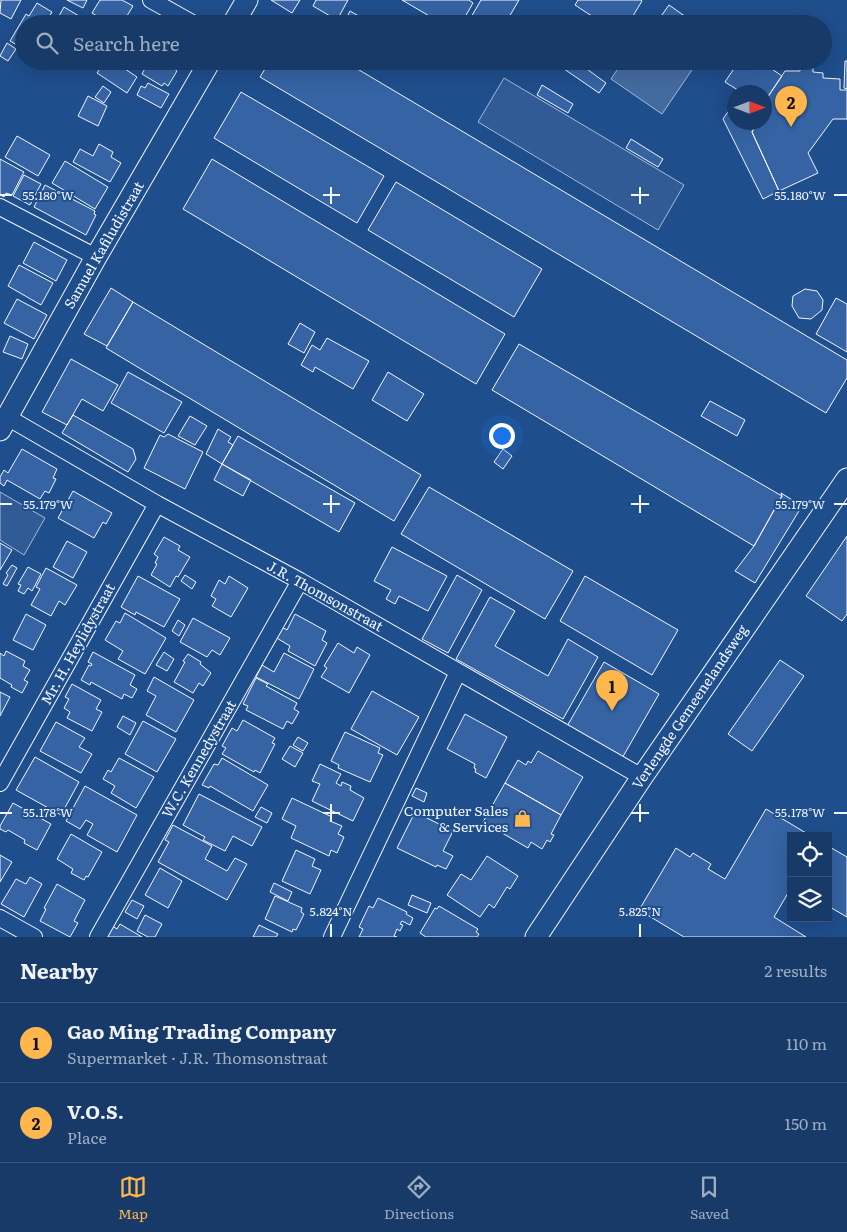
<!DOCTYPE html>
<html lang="en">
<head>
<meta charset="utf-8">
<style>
	:root { --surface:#173a69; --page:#20416f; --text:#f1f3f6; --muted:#9eadc0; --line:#36547d; --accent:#ffb74d }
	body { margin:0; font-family:Literata,serif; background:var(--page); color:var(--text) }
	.controls { position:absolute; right:15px; bottom:15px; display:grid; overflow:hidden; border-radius:0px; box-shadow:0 5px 20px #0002 }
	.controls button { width:45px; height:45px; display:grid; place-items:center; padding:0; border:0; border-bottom:1px solid var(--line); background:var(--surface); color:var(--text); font:25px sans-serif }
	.compass { position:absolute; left:727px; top:85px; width:45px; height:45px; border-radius:50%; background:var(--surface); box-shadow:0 5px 20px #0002; rotate:90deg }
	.you { position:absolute; left:501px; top:435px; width:18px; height:18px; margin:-12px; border:4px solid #fff; border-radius:50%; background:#1a73e8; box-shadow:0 0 0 8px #1a73e833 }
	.badge { display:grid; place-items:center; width:32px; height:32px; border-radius:50%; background:var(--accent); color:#111; font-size:16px; font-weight:700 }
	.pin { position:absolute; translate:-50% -41px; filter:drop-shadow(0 1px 2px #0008) }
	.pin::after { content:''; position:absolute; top:26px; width:18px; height:15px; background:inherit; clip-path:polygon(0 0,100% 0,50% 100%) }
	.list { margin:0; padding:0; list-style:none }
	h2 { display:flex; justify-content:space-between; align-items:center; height:65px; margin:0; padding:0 20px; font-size:21px }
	h2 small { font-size:16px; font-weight:400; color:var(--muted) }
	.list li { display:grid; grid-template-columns:32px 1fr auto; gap:15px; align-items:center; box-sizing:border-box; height:80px; padding:0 20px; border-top:1px solid var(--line) }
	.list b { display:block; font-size:19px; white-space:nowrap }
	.list p { margin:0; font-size:16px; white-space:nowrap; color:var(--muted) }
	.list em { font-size:16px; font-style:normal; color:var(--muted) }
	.icon { flex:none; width:28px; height:28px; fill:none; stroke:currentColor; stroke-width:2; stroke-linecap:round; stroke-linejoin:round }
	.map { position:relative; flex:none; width:847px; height:937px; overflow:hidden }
	.search { position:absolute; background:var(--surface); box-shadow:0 5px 20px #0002; left:15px; right:15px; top:15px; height:55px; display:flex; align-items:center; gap:12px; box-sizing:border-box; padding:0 18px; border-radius:28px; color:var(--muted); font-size:19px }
	.sheet { height:225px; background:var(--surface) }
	nav { display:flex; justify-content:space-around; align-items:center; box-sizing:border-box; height:70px; border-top:1px solid var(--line); background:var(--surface); font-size:14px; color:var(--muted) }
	nav a { display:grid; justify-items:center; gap:2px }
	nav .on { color:var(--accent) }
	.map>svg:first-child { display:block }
	.built { fill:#305b95; stroke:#a8bbd7 }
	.water { fill:#446ba0; stroke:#a8bbd7 }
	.building { fill:#3563a3; stroke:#f2f6ff }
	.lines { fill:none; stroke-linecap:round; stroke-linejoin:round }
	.minor-casing { stroke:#f2f6ff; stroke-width:18 }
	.tertiary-casing { stroke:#f2f6ff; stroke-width:23 }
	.minor { stroke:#1f4e8c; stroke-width:16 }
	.tertiary { stroke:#1f4e8c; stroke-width:21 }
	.ticks { fill:none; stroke:#f2f6ff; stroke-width:2 }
	.labels { text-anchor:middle; stroke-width:4; stroke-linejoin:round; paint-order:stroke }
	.street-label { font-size:14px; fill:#f2f6ff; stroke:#1f4e8c }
	.poi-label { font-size:14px; fill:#f2f6ff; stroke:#1f4e8c; text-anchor:end }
	.ticks-label { font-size:12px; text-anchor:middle; fill:#f2f6ff; stroke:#1f4e8c; stroke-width:4; stroke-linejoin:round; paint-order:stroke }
</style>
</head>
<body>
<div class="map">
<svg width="847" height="937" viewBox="0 0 847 937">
	<rect width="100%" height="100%" fill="#1f4e8c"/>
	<path class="built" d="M 504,78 L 684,185 L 658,230 L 478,122 Z
		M 0,492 L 45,518 L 24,555 L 0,540 Z"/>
	<path class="water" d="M 623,61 L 698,61 L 662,114 L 611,79 Z"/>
	<path class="building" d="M 1,0 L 21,0 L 11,19 L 0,13 Z
		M 67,0 L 87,0 L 83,8 Z
		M 100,0 L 122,0 L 133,6 L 122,24 L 110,24 L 92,13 Z
		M 271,0 L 300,0 L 292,13 Z
		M 316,0 L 348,0 L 337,20 L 313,6 Z
		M 402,0 L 469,0 L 473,3 L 461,24 L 443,24 Z
		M 481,0 L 519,0 L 505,24 L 467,24 Z
		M 578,0 L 641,0 L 642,1 L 628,24 L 604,24 L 575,5 Z
		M 37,3 L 52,12 L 45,24 L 24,24 L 24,49 L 10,41 L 26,14 L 29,16 Z
		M 669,5 L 696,24 L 666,24 L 659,19 Z
		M 64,7 L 79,16 L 74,24 L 59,16 Z
		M 350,11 L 364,19 L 361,24 L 349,24 L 345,21 Z
		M 157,16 L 171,24 L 152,24 Z
		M 770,16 L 783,24 L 765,24 Z
		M 7,43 L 16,49 L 8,61 L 0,56 Z
		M 105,61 L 113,61 L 137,77 L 127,93 L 97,73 Z
		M 149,61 L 168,61 L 175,65 L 173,68 L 177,71 L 168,86 L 164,83 L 162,86 L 142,74 Z
		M 270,61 L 344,61 L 847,360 L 847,378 L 826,413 L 260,77 Z
		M 544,61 L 576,61 L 606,83 L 599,93 L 554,62 L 551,66 Z
		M 739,61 L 768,61 L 766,65 L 782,76 L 765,101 L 770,104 L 764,113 L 764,92 L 741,92 L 725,82 Z
		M 845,61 L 847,61 L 847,89 L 844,88 Z
		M 800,66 L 813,66 L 813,72 L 823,73 L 823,78 L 840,79 L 840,90 L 847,90 L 847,119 L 833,119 L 808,153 L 818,173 L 779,191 L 752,132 L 758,122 L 764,122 L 764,113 L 770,104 L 765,101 L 785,71 L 800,71 Z
		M 148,83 L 169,94 L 161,108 L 137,95 L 141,86 L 145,88 Z
		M 542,85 L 573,104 L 568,113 L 537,95 Z
		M 103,86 L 111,92 L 104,103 L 95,97 Z
		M 241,92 L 384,176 L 357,223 L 214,138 Z
		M 88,96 L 107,106 L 98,126 L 78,116 Z
		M 734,103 L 734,122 L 758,122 L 752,132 L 779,191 L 763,199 L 723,119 Z
		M 17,136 L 50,155 L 38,176 L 5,157 Z
		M 631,139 L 663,159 L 658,167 L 626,148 Z
		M 99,144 L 113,152 L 111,157 L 121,163 L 110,182 L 73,162 L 80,149 L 93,156 Z
		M 0,159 L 24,172 L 12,195 L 6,193 L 4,197 L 0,195 Z
		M 212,159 L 505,334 L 476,384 L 183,209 Z
		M 65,161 L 108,187 L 95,209 L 52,183 Z
		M 24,175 L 41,184 L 30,205 L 13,196 Z
		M 396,182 L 542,269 L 514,317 L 368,230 Z
		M 45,185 L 95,211 L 94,214 L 96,215 L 86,235 L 34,207 Z
		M 34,242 L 67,260 L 56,281 L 23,263 Z
		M 19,265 L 53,283 L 41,305 L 8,286 Z
		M 111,288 L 133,302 L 107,346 L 84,334 Z
		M 805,289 L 817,291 L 823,300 L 822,310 L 811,319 L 799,318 L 792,306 L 793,296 Z
		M 836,298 L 847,304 L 847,352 L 816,334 Z
		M 17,299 L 47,315 L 34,339 L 4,323 Z
		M 133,302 L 421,475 L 394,521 L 106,348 Z
		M 300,323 L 315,332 L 304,353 L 288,344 Z
		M 10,336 L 28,344 L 22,359 L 3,352 Z
		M 327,338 L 369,361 L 353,389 L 315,367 L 313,372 L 301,365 L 312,345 L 320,350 Z
		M 519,344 L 782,496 L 754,546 L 492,390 Z
		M 71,359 L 118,385 L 103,411 L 82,399 L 67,425 L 42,412 Z
		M 128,372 L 182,402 L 164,433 L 111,403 Z
		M 388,372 L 424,394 L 407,421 L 372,400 Z
		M 710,401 L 745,420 L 737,436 L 701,416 Z
		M 73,415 L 133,449 L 136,459 L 128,472 L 62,433 Z
		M 190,416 L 207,426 L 195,445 L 178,436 Z
		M 218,429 L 231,437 L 228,442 L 233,445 L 222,464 L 206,454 Z
		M 168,434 L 203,452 L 185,489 L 144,468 L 160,435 L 164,437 Z
		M 238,436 L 355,503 L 339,532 L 222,464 Z
		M 22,449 L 57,469 L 53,478 L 56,479 L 49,493 L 45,491 L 40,499 L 7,480 L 4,486 L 0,483 L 0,477 L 4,470 L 8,473 Z
		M 503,449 L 512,456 L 503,469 L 494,462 Z
		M 222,464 L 251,480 L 243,496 L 214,480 Z
		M 429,487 L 573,571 L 545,619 L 401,534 Z
		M 73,491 L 112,513 L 106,524 L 103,522 L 94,538 L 58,518 Z
		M 781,493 L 802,506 L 755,583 L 735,571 L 754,546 L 782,496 Z
		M 847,536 L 847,614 L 842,621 L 806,596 Z
		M 164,537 L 180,546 L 178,550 L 190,557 L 178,577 L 176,576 L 170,587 L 151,575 L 157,564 L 155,563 L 158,557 L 154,554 Z
		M 67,541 L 87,552 L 73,578 L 53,567 Z
		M 0,543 L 12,550 L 0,570 Z
		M 392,547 L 447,576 L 428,611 L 399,596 L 395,604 L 386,599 L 391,590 L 374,581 Z
		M 12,565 L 17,568 L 7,586 L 3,584 L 8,575 L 6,573 Z
		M 28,567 L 41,574 L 32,591 L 28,588 L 24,594 L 18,591 L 21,585 L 18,584 Z
		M 46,568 L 77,585 L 65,605 L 59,601 L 51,616 L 31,605 L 40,589 L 36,587 Z
		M 185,575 L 196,582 L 192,589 L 181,581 Z
		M 457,575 L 482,590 L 448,653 L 422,639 Z
		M 138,576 L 180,599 L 164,627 L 136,612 L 135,615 L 121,607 Z
		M 229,576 L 248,588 L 231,617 L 212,606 L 216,599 L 211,596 L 219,580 L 225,584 Z
		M 585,576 L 678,630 L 652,675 L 560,621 Z
		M 490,597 L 515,611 L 495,646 L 548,676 L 568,639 L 598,657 L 563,719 L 456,659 Z
		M 125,613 L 166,638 L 145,674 L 118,659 L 123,651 L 105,640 L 116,621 L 120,623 Z
		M 26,614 L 46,625 L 33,650 L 13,640 Z
		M 295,614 L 326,631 L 322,640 L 327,643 L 315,666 L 288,651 L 290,646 L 275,637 L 280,626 L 287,630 Z
		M 193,618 L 230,638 L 220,655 L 212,650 L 207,657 L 180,642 Z
		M 178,620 L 185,625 L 179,636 L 172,631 Z
		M 338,643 L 354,653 L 357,647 L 370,655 L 349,693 L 321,677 L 327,668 L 324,666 Z
		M 6,651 L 25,661 L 23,666 L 30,670 L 24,680 L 28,682 L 22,693 L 11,687 L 12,685 L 0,678 L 0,653 L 4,656 Z
		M 93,652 L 135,675 L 130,685 L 137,689 L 132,698 L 124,694 L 122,699 L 91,682 L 90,685 L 81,680 L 89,665 L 91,666 L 92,664 L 88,662 Z
		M 164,652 L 174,659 L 167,671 L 156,665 Z
		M 284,653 L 314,669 L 299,699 L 256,677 L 262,665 L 274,672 Z
		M 188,654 L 201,662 L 200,664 L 211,673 L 203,686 L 199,683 L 193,693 L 174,682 L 185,662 L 183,661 Z
		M 780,660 L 804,676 L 752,751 L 728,734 Z
		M 604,662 L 659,694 L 621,760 L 566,728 Z
		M 154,677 L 194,700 L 176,732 L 146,715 L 156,696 L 147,691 Z
		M 256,678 L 268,684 L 266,686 L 297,703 L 294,709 L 299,712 L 292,724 L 287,721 L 283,729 L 246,710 L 248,706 L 243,704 Z
		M 72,684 L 101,700 L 96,709 L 102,712 L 92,731 L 67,718 L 70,712 L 64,708 L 69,699 L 65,697 Z
		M 372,691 L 419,717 L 397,755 L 351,729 Z
		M 0,692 L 10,697 L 0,716 Z
		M 465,714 L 507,737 L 486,778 L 475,772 L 476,769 L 474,768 L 475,764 L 447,749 Z
		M 123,716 L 136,723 L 130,735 L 117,727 Z
		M 243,720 L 275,738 L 272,743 L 275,744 L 260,773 L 255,770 L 254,772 L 222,754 L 226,748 L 222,746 L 232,728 L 237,731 Z
		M 143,721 L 176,739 L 157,772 L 125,754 Z
		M 56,722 L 85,738 L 79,747 L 92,754 L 81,773 L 40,751 Z
		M 345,732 L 380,748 L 378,753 L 383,755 L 370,782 L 338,768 L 339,765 L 331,761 Z
		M 298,737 L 308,743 L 303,751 L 293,745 Z
		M 290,746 L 303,753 L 295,767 L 282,759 Z
		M 538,751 L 583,777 L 561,815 L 505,783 L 518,760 L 526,765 L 528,761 L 531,763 Z
		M 35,757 L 79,782 L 61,815 L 16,790 Z
		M 119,758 L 154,777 L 136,808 L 111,793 L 115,786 L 103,779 L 108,770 L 111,772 Z
		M 222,758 L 268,785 L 253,811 L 210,786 L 209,788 L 202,785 L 214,764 L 218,765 Z
		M 320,764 L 341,774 L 336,783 L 341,786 L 342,782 L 351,786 L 350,790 L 364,798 L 353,821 L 312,801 L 320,784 L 312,781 Z
		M 505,783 L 561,815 L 551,834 L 554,835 L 550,842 L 547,840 L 542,849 L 531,842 L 528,848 L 483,822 Z
		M 85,786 L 137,815 L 117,852 L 87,835 L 93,824 L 86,820 L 80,829 L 66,821 Z
		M 416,788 L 427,793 L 424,802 L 412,796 Z
		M 199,794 L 262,827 L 252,846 L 233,836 L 225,851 L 203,840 L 205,837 L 183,825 Z
		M 292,798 L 332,817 L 330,821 L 342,826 L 338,834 L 344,837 L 337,853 L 331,850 L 329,856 L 291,838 L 296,826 L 282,819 Z
		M 13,803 L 51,824 L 37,850 L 24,843 L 25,840 L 8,830 L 6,832 L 0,829 L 0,826 Z
		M 261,807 L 272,813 L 267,823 L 255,817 Z
		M 766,809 L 811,836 L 791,836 L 791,888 L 774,917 L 806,937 L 684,937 L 639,910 L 676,848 L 690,857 L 693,853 L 711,864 L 708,869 L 725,879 Z
		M 415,812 L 453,831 L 443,851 L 453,856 L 446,869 L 437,865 L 436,867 L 397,848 Z
		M 173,825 L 212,846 L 205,859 L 227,871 L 235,858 L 247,864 L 227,900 L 158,862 L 169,842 L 165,840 Z
		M 71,834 L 102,852 L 88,877 L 86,876 L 84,880 L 71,873 L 73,869 L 57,859 Z
		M 828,846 L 847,857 L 847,917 L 828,906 Z
		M 296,850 L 315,859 L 312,866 L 321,870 L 310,894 L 282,881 Z
		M 0,855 L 12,862 L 0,882 Z
		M 487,856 L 518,876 L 510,889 L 507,887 L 494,908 L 489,904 L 480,917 L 447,895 L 461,874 L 471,880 Z
		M 160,868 L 182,881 L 168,908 L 145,895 Z
		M 30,877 L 42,884 L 24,917 L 1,904 L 16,879 L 26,884 Z
		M 274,883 L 292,892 L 288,901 L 270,892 Z
		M 57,884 L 85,900 L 74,921 L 78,923 L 70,937 L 40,921 L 46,909 L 44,908 Z
		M 412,895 L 431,903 L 427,913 L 408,905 Z
		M 275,896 L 302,908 L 301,912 L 304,914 L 296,930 L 293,929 L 292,932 L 265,919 Z
		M 378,898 L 407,912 L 406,914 L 413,918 L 410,925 L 402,921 L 400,924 L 403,925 L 400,931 L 397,929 L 394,936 L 397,937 L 359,937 L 363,929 L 359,927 L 369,906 L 373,908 Z
		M 132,900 L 144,906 L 137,919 L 125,912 Z
		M 439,906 L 478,929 L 476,932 L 479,934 L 477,937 L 426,937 L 420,933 L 435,908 L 437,909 Z
		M 145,915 L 162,924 L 155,937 L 148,937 L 137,931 Z
		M 120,924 L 142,937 L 104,937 L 111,925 L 117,929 Z
		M 259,925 L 278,934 L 276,937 L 253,937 Z"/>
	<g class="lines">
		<defs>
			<path id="minor" d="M 151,0 L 194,24
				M 0,207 L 96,257
				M 7,417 L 157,504 L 300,581 L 642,777
				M 0,783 L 157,504
				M 0,918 L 34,937
				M 98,937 L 300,581
				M 332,937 L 458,672"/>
			<path id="tertiary" d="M 233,24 L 247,0
				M 0,430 L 96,257 L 210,61
				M 536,937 L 642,777 L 847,479"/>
		</defs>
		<use href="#minor" class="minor-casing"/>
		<use href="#tertiary" class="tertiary-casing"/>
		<use href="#minor" class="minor"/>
		<use href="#tertiary" class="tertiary"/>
	</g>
	<path class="ticks" d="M 331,187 L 331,204M 640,187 L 640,204M 0,195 L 12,195M 323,195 L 340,195M 631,195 L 649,195M 834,195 L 847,195M 331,495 L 331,513M 640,495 L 640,513M 0,504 L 12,504M 323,504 L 340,504M 631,504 L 649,504M 834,504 L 847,504M 331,804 L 331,822M 640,804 L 640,822M 0,813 L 12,813M 323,813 L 340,813M 631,813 L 649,813M 834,813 L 847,813M 331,924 L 331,937M 640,924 L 640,937"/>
	<defs>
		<symbol id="shop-bare" viewBox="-9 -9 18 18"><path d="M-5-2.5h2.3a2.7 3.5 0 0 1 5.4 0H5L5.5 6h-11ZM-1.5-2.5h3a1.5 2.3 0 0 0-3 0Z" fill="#ffb74d" stroke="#1f4e8c" stroke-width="2.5" paint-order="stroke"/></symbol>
	</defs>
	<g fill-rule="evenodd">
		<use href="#shop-bare" x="510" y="806" width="25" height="25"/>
	</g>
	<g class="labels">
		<g class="street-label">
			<text transform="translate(104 245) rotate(-60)" y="5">Samuel Kafiludistraat</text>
			<text transform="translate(325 596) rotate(29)" y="5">J.R. Thomsonstraat</text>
			<text transform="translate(78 644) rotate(-61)" y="5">Mr. H. Heylidystraat</text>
			<text transform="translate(690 707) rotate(-56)" y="5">Verlengde Gemeenelandsweg</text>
			<text transform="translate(199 759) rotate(-60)" y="5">W.C. Kennedystraat</text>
		</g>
		<g class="poi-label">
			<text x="508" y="816">Computer Sales<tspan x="508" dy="16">&amp; Services</tspan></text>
		</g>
	</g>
	<g class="ticks-label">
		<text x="800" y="200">55.180°W</text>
		<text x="48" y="200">55.180°W</text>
		<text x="800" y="509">55.179°W</text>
		<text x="48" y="509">55.179°W</text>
		<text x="800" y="817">55.178°W</text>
		<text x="48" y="817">55.178°W</text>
		<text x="331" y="916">5.824°N</text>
		<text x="640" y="916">5.825°N</text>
	</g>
</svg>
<div class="controls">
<button><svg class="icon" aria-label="locate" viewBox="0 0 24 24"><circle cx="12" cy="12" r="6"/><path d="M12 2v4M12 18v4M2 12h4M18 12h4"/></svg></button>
<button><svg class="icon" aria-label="layers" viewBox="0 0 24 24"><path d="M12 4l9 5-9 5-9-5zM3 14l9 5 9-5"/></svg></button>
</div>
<svg class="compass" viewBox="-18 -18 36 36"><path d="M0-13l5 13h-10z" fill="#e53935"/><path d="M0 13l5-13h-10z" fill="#9eadc0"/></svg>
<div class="you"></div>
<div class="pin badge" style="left:612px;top:711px">1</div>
<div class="pin badge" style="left:791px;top:127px">2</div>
<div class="search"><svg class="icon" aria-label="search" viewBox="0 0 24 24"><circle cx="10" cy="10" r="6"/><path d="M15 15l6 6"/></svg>Search here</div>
</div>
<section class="sheet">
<h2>Nearby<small>2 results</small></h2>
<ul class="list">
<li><span class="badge">1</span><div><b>Gao Ming Trading Company</b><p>Supermarket · J.R. Thomsonstraat</p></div><em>110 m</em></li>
<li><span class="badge">2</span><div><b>V.O.S.</b><p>Place</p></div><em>150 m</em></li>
</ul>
</section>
<nav>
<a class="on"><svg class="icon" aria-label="map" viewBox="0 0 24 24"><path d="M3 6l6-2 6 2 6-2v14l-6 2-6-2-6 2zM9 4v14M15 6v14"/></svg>Map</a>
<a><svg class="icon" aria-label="directions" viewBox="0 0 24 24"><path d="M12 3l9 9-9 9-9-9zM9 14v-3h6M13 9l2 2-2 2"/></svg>Directions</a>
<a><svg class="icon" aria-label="saved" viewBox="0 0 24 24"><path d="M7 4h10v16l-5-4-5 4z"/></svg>Saved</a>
</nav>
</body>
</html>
